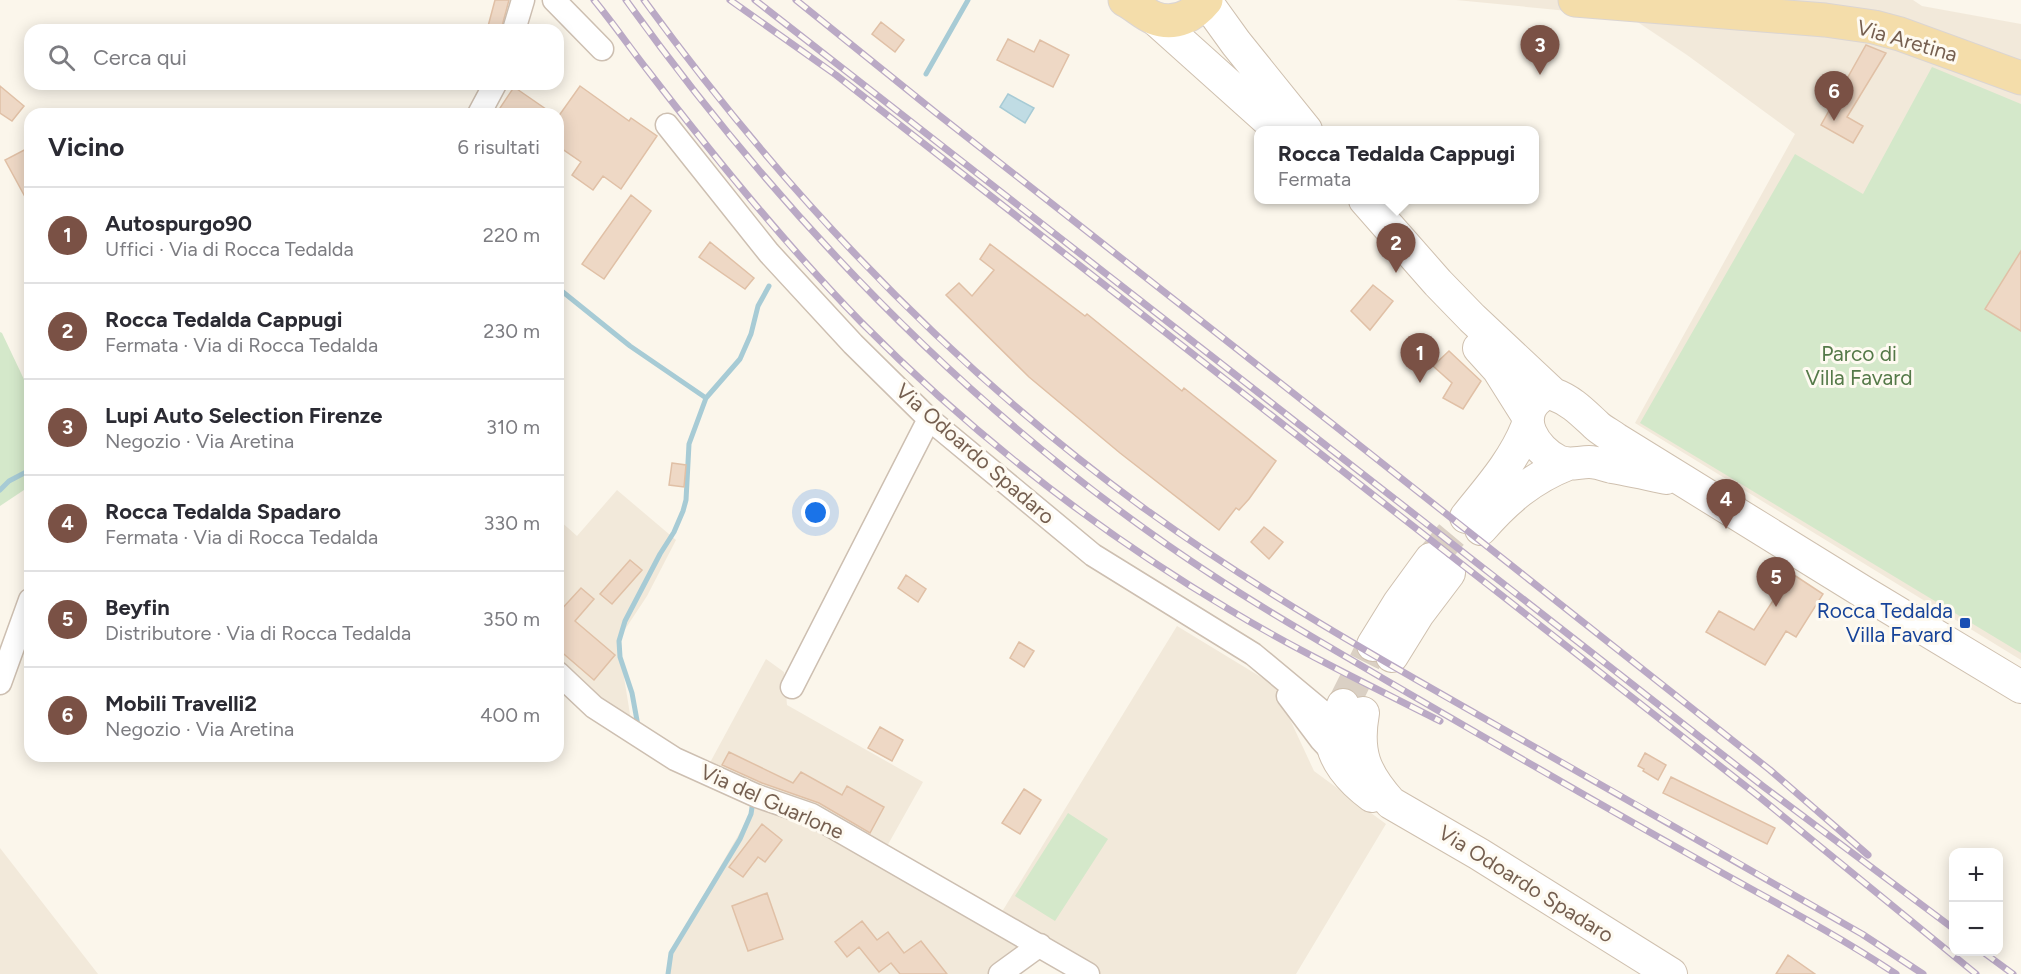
<!DOCTYPE html>
<html lang="it">
<head>
<meta charset="utf-8">
<style>
	:root { --surface:#fff; --page:#f7f7f7; --text:#2b2b33; --muted:#7c7c81; --line:#e1e1e2; --accent:#7a5145 }
	body { margin:0; font-family:Figtree,sans-serif; background:var(--page); color:var(--text) }
	.controls { position:absolute; right:18px; bottom:18px; display:grid; overflow:hidden; border-radius:12px; box-shadow:0 3px 15px #0003 }
	.controls button { width:54px; height:54px; display:grid; place-items:center; padding:0; border:0; border-bottom:2px solid var(--line); background:var(--surface); color:var(--text); font:30px sans-serif }
	.you { position:absolute; left:816px; top:513px; width:21px; height:21px; margin:-15px; border:4px solid #fff; border-radius:50%; background:#1a73e8; box-shadow:0 0 0 9px #1a73e833 }
	.badge { display:grid; place-items:center; width:39px; height:39px; border-radius:50%; background:var(--accent); color:#fff; font-size:20px; font-weight:700 }
	.pin { position:absolute; translate:-50% -50px; filter:drop-shadow(0 2px 3px #0008) }
	.pin::after { content:''; position:absolute; top:32px; width:21px; height:18px; background:inherit; clip-path:polygon(0 0,100% 0,50% 100%) }
	.popup { position:absolute; left:1254px; top:126px; width:285px; height:78px; box-sizing:border-box; display:grid; place-content:center; border-radius:12px; background:var(--surface); filter:drop-shadow(0 2px 4px #0005); font-size:20px; white-space:nowrap; color:var(--muted) }
	.popup b { font-size:22px; color:var(--text) }
	.popup::after { content:''; position:absolute; left:50%; top:100%; margin-left:-12px; border:12px solid transparent; border-top-color:var(--surface) }
	.list { margin:0; padding:0; list-style:none }
	h2 { display:flex; justify-content:space-between; align-items:center; height:78px; margin:0; padding:0 24px; font-size:26px }
	h2 small { font-size:20px; font-weight:400; color:var(--muted) }
	.list li { display:grid; grid-template-columns:39px 1fr auto; gap:18px; align-items:center; box-sizing:border-box; height:96px; padding:0 24px; border-top:2px solid var(--line) }
	.list b { display:block; font-size:22px; white-space:nowrap }
	.list p { margin:0; font-size:20px; white-space:nowrap; color:var(--muted) }
	.list em { font-size:20px; font-style:normal; color:var(--muted) }
	.icon { flex:none; width:33px; height:33px; fill:none; stroke:currentColor; stroke-width:2; stroke-linecap:round; stroke-linejoin:round }
	.map { position:relative; flex:none; width:2021px; height:974px; overflow:hidden }
	.search { position:absolute; background:var(--surface); box-shadow:0 3px 15px #0003; left:24px; top:24px; width:540px; height:66px; display:flex; align-items:center; gap:15px; box-sizing:border-box; padding:0 21px; border-radius:18px; color:var(--muted); font-size:22px }
	.panel { position:absolute; background:var(--surface); box-shadow:0 3px 15px #0003; left:24px; top:108px; width:540px; height:654px; border-radius:18px }
	.map>svg:first-child { display:block }
	.residential { fill:#f2e9da }
	.green { fill:#d4e8ca }
	.water { fill:#c0dce4; stroke:#a7cbd5; stroke-width:1.5 }
	.lines { fill:none; stroke-linecap:round; stroke-linejoin:round }
	.stream { stroke:#a7cbd5; stroke-width:5 }
	.building { fill:#eed8c5; stroke:#e0c0a6; stroke-width:1.5 }
	.secondary-tunnel { stroke:#dad0c4; stroke-width:32; stroke-dasharray:32 16; stroke-linecap:butt }
	.street-casing { stroke:#cdbfb1; stroke-width:25 }
	.secondary-casing { stroke:#cfc0af; stroke-width:34 }
	.primary-casing { stroke:#dbd5d2; stroke-width:35 }
	.street { stroke:#fff; stroke-width:22 }
	.secondary { stroke:#fff; stroke-width:32 }
	.primary { stroke:#f4ddaa; stroke-width:33 }
	.rail-casing { stroke:#baa9c5; stroke-width:7 }
	.rail { stroke:#fefaf1; stroke-width:4.5; stroke-dasharray:14; stroke-linecap:butt }
	.transit-dot { fill:#1a4fb4; stroke:#fefaf1; stroke-width:2 }
	.labels { text-anchor:middle; stroke-width:6; stroke-linejoin:round; paint-order:stroke }
	.street-label { font-size:21px; fill:#755f50; stroke:#fefaf1 }
	.park-label { font-size:21px; fill:#547948; stroke:#fefaf1 }
	.transit-label { font-size:21px; fill:#164399; stroke:#fefaf1; text-anchor:end }
</style>
</head>
<body>
<div class="map">
<svg width="2021" height="974" viewBox="0 0 2021 974">
	<rect width="100%" height="100%" fill="#fbf6eb"/>
	<path class="residential" d="M 1456,0 L 1913,0 L 1922,6 L 2021,24 L 2021,660 L 1635,423 L 1795,134 L 1687,55 L 1630,17 Z
		M 617,490 L 676,540 L 647,596 L 618,640 L 634,739 L 558,684 L 558,519 L 577,536 Z
		M 1177,626 L 1274,685 L 1314,771 L 1386,824 L 1296,974 L 1068,974 L 1025,948 L 989,974 L 669,974 L 670,953 L 754,808 L 699,783 L 766,659 L 784,672 L 787,705 L 923,782 L 886,848 L 1000,915 Z
		M 0,848 L 98,974 L 0,974 Z"/>
	<path class="green" d="M 1932,67 L 2021,104 L 2021,653 L 1640,423 L 1795,154 L 1863,194 Z
		M 0,332 L 2,333 L 30,392 L 30,486 L 0,506 Z
		M 1068,813 L 1108,839 L 1055,921 L 1015,896 Z"/>
	<path class="water" d="M 1008,94 L 1034,108 L 1025,123 L 1000,107 Z"/>
	<g class="lines">
		<path class="stream" d="M 926,74 L 968,0
			M 558,288 L 630,346 L 706,398
			M 0,490 L 9,481 L 30,470
			M 638,726 L 632,693 L 620,657 L 619,641 L 625,621 L 660,554 L 674,532 L 683,511 L 686,500 L 689,444 L 706,398 L 740,359 L 751,334 L 758,306 L 769,286
			M 668,974 L 671,953 L 740,839 L 751,814 L 753,801"/>
	</g>
	<path class="building" d="M 495,0 L 509,0 L 501,30 L 487,30 Z
		M 881,22 L 904,40 L 895,52 L 872,34 Z
		M 1008,39 L 1034,52 L 1040,40 L 1069,55 L 1053,87 L 997,60 Z
		M 1866,45 L 1886,53 L 1847,117 L 1863,126 L 1853,143 L 1821,125 Z
		M 0,86 L 24,106 L 12,121 L 0,113 Z
		M 580,86 L 629,121 L 631,118 L 657,136 L 621,189 L 603,176 L 593,190 L 572,175 L 581,162 L 558,146 L 558,117 Z
		M 514,87 L 553,114 L 496,114 Z
		M 30,147 L 30,206 L 5,160 Z
		M 631,195 L 651,211 L 604,279 L 582,264 Z
		M 710,242 L 754,278 L 745,289 L 699,257 Z
		M 990,244 L 1085,316 L 1087,314 L 1182,391 L 1184,388 L 1276,461 L 1249,499 L 1239,510 L 1236,508 L 1219,530 L 1120,453 L 1029,377 L 946,295 L 959,283 L 972,296 L 994,270 L 980,259 Z
		M 2021,251 L 2021,331 L 1985,309 Z
		M 1373,285 L 1393,301 L 1370,330 L 1351,311 Z
		M 1449,351 L 1481,381 L 1463,409 L 1443,398 L 1452,383 L 1433,366 Z
		M 672,463 L 686,465 L 684,487 L 669,485 Z
		M 1264,527 L 1283,542 L 1269,559 L 1251,542 Z
		M 630,560 L 642,570 L 612,604 L 600,594 Z
		M 1791,573 L 1823,594 L 1796,637 L 1786,631 L 1765,665 L 1706,632 L 1719,611 L 1754,630 Z
		M 906,575 L 926,589 L 918,602 L 898,588 Z
		M 581,588 L 594,599 L 575,621 L 615,655 L 594,680 L 558,649 L 558,613 Z
		M 1019,642 L 1034,651 L 1024,667 L 1010,658 Z
		M 880,727 L 903,740 L 892,761 L 868,748 Z
		M 729,752 L 793,783 L 801,772 L 842,795 L 847,786 L 884,807 L 870,833 L 819,803 L 762,783 L 722,765 Z
		M 1645,753 L 1666,765 L 1658,780 L 1643,771 L 1644,769 L 1638,766 Z
		M 1671,777 L 1775,828 L 1767,844 L 1663,793 Z
		M 1024,789 L 1041,800 L 1020,834 L 1002,823 Z
		M 762,824 L 782,840 L 765,862 L 758,857 L 743,877 L 729,867 Z
		M 767,893 L 783,939 L 748,951 L 732,906 Z
		M 862,921 L 877,940 L 888,932 L 904,953 L 921,941 L 947,974 L 900,974 L 891,963 L 879,972 L 859,947 L 847,957 L 835,942 Z
		M 1788,955 L 1815,974 L 1776,974 Z"/>
	<g class="lines">
		<path class="secondary-tunnel" d="M 1431,559 L 1466,517
			M 1343,705 L 1373,645"/>
		<defs>
			<path id="street" d="M 554,0 L 602,49
				M 514,30 L 523,0
				M 479,114 L 495,84
				M 667,125 L 769,253 L 853,344 L 929,419 L 1093,555 L 1253,654 L 1324,713 L 1335,712 L 1343,705
				M 558,673 L 594,707 L 675,759 L 757,796 L 812,815 L 1088,974
				M 0,683 L 30,600
				M 792,687 L 929,419
				M 1288,696 L 1321,740 L 1337,757
				M 1000,974 L 1040,945"/>
			<path id="secondary" d="M 1205,0 L 1236,43 L 1306,130
				M 1154,18 L 1279,130
				M 1365,200 L 1438,283 L 1472,318 L 1553,394 C 1572,401 1582,412 1596,425 C 1601,430 1609,434 1616,439 L 1865,593 L 2021,687
				M 1479,348 L 1498,369 L 1527,415
				M 1539,398 C 1514,417 1535,450 1558,461 C 1569,466 1578,462 1589,462 C 1596,462 1605,465 1612,467 C 1630,470 1648,474 1666,478
				M 1466,517 C 1489,488 1513,462 1527,427
				M 1481,529 C 1506,500 1532,478 1568,464
				M 1373,645 L 1399,603 L 1431,559
				M 1392,656 L 1418,614 L 1449,573
				M 1343,705 C 1340,714 1333,723 1332,732 C 1329,758 1353,782 1372,796
				M 1363,713 C 1356,752 1364,773 1391,803 L 1479,854 L 1671,974"/>
			<path id="primary" d="M 1125,0 C 1135,5 1144,14 1154,18 C 1175,26 1193,16 1206,0
				M 1575,0 L 1825,20 L 1874,27 L 1900,34 L 2021,78"/>
		</defs>
		<use href="#street" class="street-casing"/>
		<use href="#secondary" class="secondary-casing"/>
		<use href="#primary" class="primary-casing"/>
		<use href="#street" class="street"/>
		<use href="#secondary" class="secondary"/>
		<use href="#primary" class="primary"/>
		<defs>
			<path id="rail" d="M 594,0 C 613,23 630,48 649,72 C 715,158 785,244 861,322 C 971,433 1095,530 1230,610 C 1298,651 1369,685 1440,721
				M 626,0 C 787,224 982,425 1215,577 C 1271,614 1330,647 1389,682 C 1487,739 1585,796 1685,852 C 1755,892 1828,929 1896,974
				M 644,0 C 786,195 950,367 1145,509 C 1263,594 1390,665 1517,737 C 1632,802 1747,868 1862,934 L 1923,974
				M 730,0 L 836,75 L 1757,795 L 1976,974
				M 755,0 L 1764,787 L 1954,929
				M 796,0 L 935,112 L 1330,422 L 1770,770 L 1868,855
				M 1983,952 L 2013,974"/>
		</defs>
		<use href="#rail" class="rail-casing"/>
		<use href="#rail" class="rail"/>
	</g>
	<rect class="transit-dot" x="1959" y="617" width="12" height="12" rx="3"/>
	<g class="labels">
		<g class="street-label">
			<text transform="translate(1907 41) rotate(16)" y="7">Via Aretina</text>
			<text transform="translate(975 454) rotate(41)" y="7">Via Odoardo Spadaro</text>
			<text transform="translate(772 802) rotate(24)" y="7">Via del Guarlone</text>
			<text transform="translate(1526 884) rotate(32)" y="7">Via Odoardo Spadaro</text>
		</g>
		<g class="park-label">
			<text x="1859" y="361">Parco di<tspan x="1859" dy="24">Villa Favard</tspan></text>
		</g>
		<g class="transit-label">
			<text x="1953" y="618">Rocca Tedalda<tspan x="1953" dy="24">Villa Favard</tspan></text>
		</g>
	</g>
</svg>
<div class="controls">
<button>+</button>
<button>−</button>
</div>
<div class="you"></div>
<div class="pin badge" style="left:1420px;top:383px">1</div>
<div class="pin badge" style="left:1396px;top:273px">2</div>
<div class="popup"><b>Rocca Tedalda Cappugi</b>Fermata</div>
<div class="pin badge" style="left:1540px;top:75px">3</div>
<div class="pin badge" style="left:1726px;top:529px">4</div>
<div class="pin badge" style="left:1776px;top:607px">5</div>
<div class="pin badge" style="left:1834px;top:121px">6</div>
<div class="search"><svg class="icon" aria-label="search" viewBox="0 0 24 24"><circle cx="10" cy="10" r="6"/><path d="M15 15l6 6"/></svg>Cerca qui</div>
<section class="panel">
<h2>Vicino<small>6 risultati</small></h2>
<ul class="list">
<li><span class="badge">1</span><div><b>Autospurgo90</b><p>Uffici · Via di Rocca Tedalda</p></div><em>220 m</em></li>
<li><span class="badge">2</span><div><b>Rocca Tedalda Cappugi</b><p>Fermata · Via di Rocca Tedalda</p></div><em>230 m</em></li>
<li><span class="badge">3</span><div><b>Lupi Auto Selection Firenze</b><p>Negozio · Via Aretina</p></div><em>310 m</em></li>
<li><span class="badge">4</span><div><b>Rocca Tedalda Spadaro</b><p>Fermata · Via di Rocca Tedalda</p></div><em>330 m</em></li>
<li><span class="badge">5</span><div><b>Beyfin</b><p>Distributore · Via di Rocca Tedalda</p></div><em>350 m</em></li>
<li><span class="badge">6</span><div><b>Mobili Travelli2</b><p>Negozio · Via Aretina</p></div><em>400 m</em></li>
</ul>
</section>
</div>
</body>
</html>
